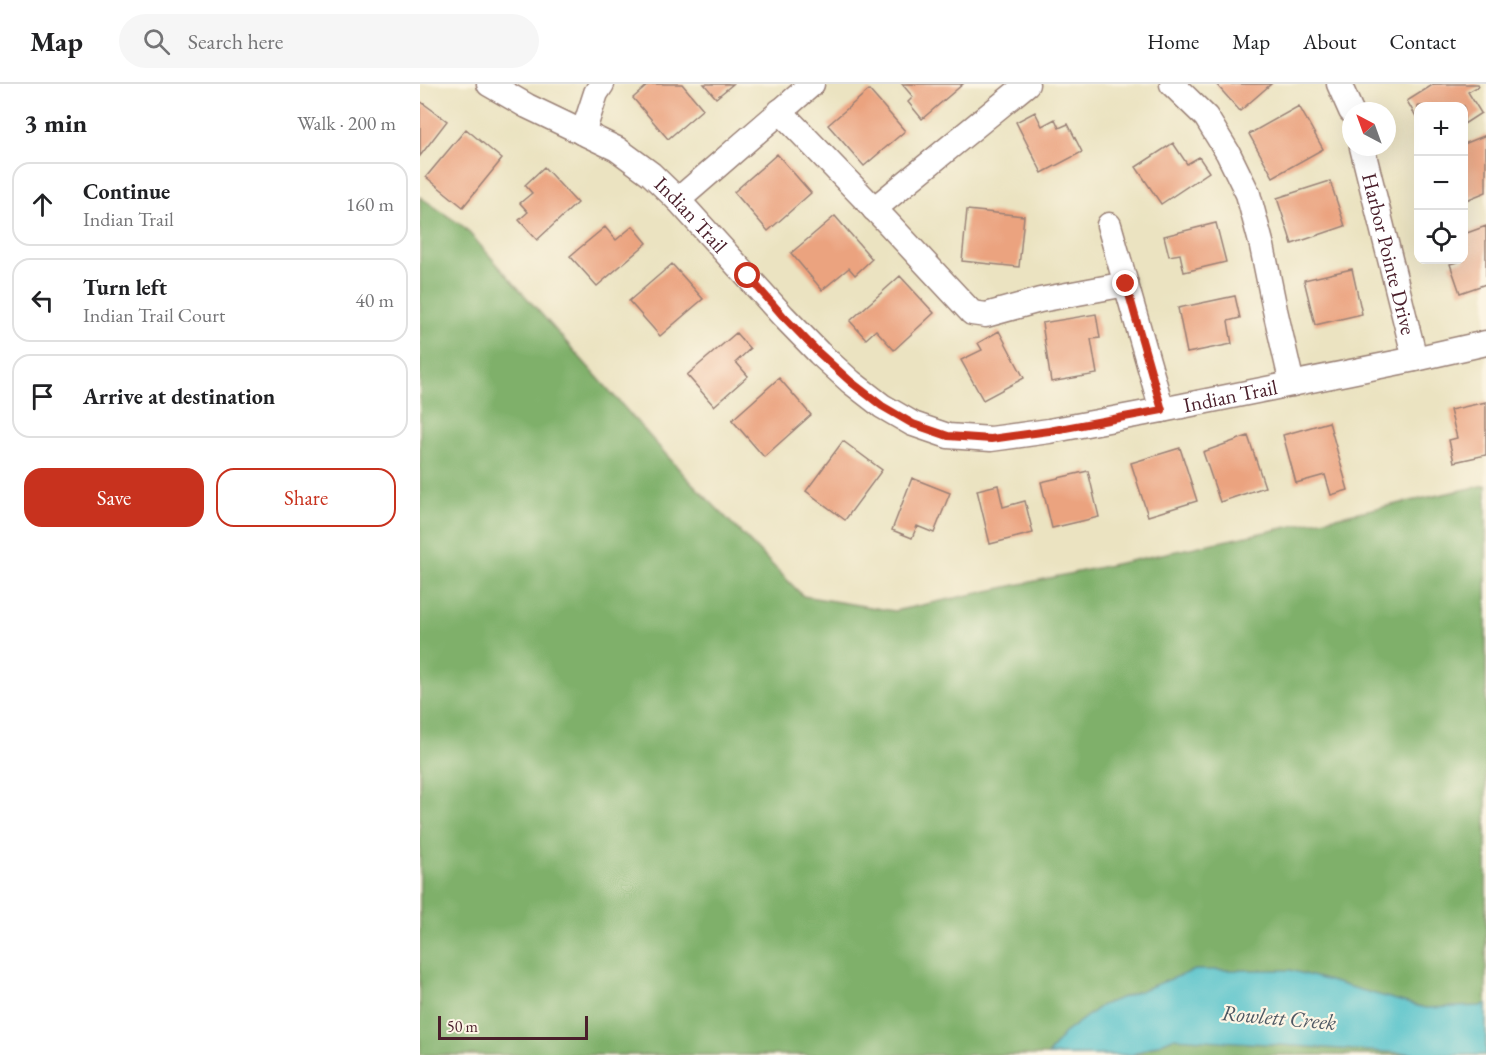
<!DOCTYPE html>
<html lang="en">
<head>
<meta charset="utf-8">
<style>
	:root { --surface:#fff; --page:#f6f6f6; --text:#202124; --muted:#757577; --line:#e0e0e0; --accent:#c8321e }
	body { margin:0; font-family:"EB Garamond",serif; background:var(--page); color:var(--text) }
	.controls { position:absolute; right:18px; top:18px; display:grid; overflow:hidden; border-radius:12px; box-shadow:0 6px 24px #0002 }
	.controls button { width:54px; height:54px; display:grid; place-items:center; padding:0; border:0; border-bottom:2px solid var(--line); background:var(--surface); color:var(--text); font:30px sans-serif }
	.compass { position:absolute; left:922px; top:18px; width:54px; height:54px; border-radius:50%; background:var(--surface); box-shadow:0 6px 24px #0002; rotate:319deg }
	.scale { position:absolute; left:18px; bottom:15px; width:150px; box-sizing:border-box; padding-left:6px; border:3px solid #4a1f2b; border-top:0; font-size:16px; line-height:21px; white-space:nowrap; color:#4a1f2b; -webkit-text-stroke:4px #fcf5e5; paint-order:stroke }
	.stop { position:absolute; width:18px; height:18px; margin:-14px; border:4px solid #c8321e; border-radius:50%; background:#fff }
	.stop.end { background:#c8321e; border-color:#fff; box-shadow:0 2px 6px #0008 }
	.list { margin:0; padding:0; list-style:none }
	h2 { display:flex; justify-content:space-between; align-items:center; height:78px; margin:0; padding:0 24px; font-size:26px }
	h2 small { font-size:20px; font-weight:400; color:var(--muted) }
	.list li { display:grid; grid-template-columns:39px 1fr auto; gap:18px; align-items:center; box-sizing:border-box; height:84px; margin:0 12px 12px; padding:0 12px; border:2px solid var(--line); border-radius:18px }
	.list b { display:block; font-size:22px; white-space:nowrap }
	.list p { margin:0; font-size:20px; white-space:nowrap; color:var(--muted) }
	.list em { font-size:20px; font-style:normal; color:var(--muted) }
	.actions { display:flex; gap:12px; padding:18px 24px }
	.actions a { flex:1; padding:14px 0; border:2px solid var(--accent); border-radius:18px; text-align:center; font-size:21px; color:var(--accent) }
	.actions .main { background:var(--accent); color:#fff }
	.icon { flex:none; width:33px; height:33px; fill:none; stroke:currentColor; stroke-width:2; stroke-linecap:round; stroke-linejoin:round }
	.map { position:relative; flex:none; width:1066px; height:971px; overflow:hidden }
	header { display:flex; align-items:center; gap:36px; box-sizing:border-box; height:84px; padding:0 30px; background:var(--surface); border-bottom:2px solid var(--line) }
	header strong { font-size:28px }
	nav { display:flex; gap:33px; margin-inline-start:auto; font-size:21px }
	.search { width:420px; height:54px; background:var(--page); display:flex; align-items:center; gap:15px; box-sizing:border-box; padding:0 21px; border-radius:33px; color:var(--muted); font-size:22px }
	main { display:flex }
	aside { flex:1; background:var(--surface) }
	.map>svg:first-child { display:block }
	.forest { fill:#7fb06b; stroke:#64684b; stroke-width:1.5 }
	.water { fill:#56c3cb; stroke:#50717b; stroke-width:1.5 }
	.building { fill:#eba37f }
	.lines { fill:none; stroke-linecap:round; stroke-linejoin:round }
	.minor-casing { stroke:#9a8176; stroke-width:27 }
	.minor { stroke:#fff; stroke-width:24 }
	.route { stroke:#c8321e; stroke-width:8 }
	.labels { text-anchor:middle; stroke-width:4.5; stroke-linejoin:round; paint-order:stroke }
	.street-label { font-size:21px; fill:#4a1f2b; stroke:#fcf5e5 }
	.water-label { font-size:22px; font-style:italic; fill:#4e5863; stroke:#fcf5e5 }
</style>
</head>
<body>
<header>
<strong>Map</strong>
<div class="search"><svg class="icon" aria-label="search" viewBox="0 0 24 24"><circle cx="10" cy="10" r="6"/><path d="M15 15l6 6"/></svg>Search here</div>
<nav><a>Home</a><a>Map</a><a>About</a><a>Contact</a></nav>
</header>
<main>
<aside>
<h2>3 min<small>Walk · 200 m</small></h2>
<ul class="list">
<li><svg class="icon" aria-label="ahead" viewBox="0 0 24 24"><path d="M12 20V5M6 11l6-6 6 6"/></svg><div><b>Continue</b><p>Indian Trail</p></div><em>160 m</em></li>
<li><svg class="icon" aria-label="left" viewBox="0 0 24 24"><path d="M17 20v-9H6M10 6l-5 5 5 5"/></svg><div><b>Turn left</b><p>Indian Trail Court</p></div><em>40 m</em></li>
<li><svg class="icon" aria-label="arrive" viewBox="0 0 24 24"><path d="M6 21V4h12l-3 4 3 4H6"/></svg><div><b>Arrive at destination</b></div></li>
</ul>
<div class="actions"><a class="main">Save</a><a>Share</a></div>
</aside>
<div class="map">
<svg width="1066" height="971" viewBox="0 0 1066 971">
	<rect width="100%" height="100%" fill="#fcf5e5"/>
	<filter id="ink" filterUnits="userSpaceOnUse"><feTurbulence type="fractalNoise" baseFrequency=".0167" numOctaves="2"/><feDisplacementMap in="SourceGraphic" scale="12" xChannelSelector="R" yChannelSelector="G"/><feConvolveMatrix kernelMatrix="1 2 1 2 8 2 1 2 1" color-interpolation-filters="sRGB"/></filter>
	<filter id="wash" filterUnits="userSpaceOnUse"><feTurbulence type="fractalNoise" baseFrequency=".008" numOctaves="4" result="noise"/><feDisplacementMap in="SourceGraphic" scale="24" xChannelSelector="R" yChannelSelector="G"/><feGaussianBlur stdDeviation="1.35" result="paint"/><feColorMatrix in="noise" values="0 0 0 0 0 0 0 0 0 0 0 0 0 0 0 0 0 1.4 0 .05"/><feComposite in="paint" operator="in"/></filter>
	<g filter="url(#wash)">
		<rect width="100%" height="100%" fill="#ebe3c1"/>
		<path class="forest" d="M 0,113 L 44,143 L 266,393 L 383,512 L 474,527 L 1066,401 L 1066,971 L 0,971 Z"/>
		<path class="water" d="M 775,886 L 870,886 L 1005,924 L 1060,922 L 1066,920 L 1066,971 L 1012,971 L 753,954 L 712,971 L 628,971 L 643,950 L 682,921 Z"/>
		<g id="blocks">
			<path class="building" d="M 229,0 L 262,0 L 283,25 L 248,55 L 213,14 Z
				M 284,0 L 313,0 L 296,14 Z
				M 482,0 L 543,0 L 502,35 L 488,18 L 493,13 Z
				M 796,0 L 851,0 L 820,27 Z
				M 1014,0 L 1058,0 L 1059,2 L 1048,8 L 1061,29 L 1044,40 L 1044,22 L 998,22 L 998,36 L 987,17 Z
				M 449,6 L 485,47 L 444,82 L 408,41 Z
				M 0,17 L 27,37 L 0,72 Z
				M 879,22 L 903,65 L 853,93 L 829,50 Z
				M 615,28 L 622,42 L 635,35 L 639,44 L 648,40 L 662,68 L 622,89 L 596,38 Z
				M 46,45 L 82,75 L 43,123 L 6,93 Z
				M 1066,51 L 1066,108 L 1044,117 L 1044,60 Z
				M 753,59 L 767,80 L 779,73 L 789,88 L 741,120 L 716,83 Z
				M 357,70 L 391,109 L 348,147 L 314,108 Z
				M 124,83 L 157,119 L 117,156 L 99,136 L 108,128 L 100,119 L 112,109 L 105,101 Z
				M 910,97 L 925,142 L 872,160 L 857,114 Z
				M 547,126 L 604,132 L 599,183 L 542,177 Z
				M 415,132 L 452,175 L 435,191 L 429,184 L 402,206 L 371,169 Z
				M 796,139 L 806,178 L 764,188 L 760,170 L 749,172 L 744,152 Z
				M 213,142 L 227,159 L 177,202 L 150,172 L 185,143 L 196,156 Z
				M 1066,142 L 1066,200 L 1040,209 L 1030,180 L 1044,176 L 1044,150 Z
				M 252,180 L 283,215 L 240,252 L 209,217 Z
				M 932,185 L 942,230 L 895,241 L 884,196 Z
				M 480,192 L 514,229 L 474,266 L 456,246 L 446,255 L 430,237 Z
				M 815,212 L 820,234 L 808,237 L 812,260 L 767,269 L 758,224 Z
				M 676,230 L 680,254 L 671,255 L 677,290 L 631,298 L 622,239 Z
				M 579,247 L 604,294 L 563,316 L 541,276 L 562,266 L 558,259 Z
				M 316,249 L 330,265 L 316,278 L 328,292 L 294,322 L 267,291 Z
				M 359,294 L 391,331 L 344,373 L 312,336 Z
				M 1066,318 L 1066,371 L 1034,378 L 1029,356 L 1037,354 L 1030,326 Z
				M 909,338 L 928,406 L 911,411 L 905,391 L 876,399 L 863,351 Z
				M 828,352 L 845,403 L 800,418 L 783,368 Z
				M 423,357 L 462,386 L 425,436 L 386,407 Z
				M 760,364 L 777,417 L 728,432 L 711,379 Z
				M 668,387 L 679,433 L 632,444 L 621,398 Z
				M 492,394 L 530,409 L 514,449 L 497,442 L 492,454 L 472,446 Z
				M 578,401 L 583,423 L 605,417 L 613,449 L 570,460 L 557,406 Z"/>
		</g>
	</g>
	<g filter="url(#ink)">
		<use href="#blocks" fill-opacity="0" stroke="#9a8176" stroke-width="1.5"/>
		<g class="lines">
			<defs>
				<g id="minor">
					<path id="s1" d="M 69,0 L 107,22 L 197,65 L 231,90 L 258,116 L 363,232 L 399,269 L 431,298 L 462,322 L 493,340 L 528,352 L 571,355 L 629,347 L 742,326 L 995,275 L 1066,259"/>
					<path d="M 752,0 L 786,33 L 808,69 L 828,110 L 842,162 L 855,226 L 872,300"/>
					<path d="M 919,0 L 931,27"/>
					<path d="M 360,27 L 467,138 L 552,229 L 566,231 L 620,216 L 706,200"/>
					<path d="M 163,49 L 176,9 L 182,0"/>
					<path id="s2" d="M 942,63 L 995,275"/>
					<path d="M 258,116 L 392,0"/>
					<path d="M 454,125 L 607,0"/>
					<path d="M 689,141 L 742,326"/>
				</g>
			</defs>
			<use href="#minor" class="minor-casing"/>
			<use href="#minor" class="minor"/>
		</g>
	</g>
	<g class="lines" filter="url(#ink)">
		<path class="route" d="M 328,192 L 363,232 L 399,269 L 431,298 L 462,322 L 493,340 L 528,352 L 571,355 L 629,347 L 742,326 L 706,200"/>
	</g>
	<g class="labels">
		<g class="street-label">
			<text dy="7" stroke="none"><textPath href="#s1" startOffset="243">Indian Trail</textPath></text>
			<text dy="7" stroke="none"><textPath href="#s2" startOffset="110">Harbor Pointe Drive</textPath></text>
			<text dy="7" stroke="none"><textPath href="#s1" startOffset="873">Indian Trail</textPath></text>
		</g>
		<g class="water-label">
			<text transform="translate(859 933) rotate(5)" y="8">Rowlett Creek</text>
		</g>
	</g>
</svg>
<div class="controls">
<button>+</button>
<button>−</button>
<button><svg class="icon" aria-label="locate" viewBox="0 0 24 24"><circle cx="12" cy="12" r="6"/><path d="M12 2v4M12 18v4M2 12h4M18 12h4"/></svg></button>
</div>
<svg class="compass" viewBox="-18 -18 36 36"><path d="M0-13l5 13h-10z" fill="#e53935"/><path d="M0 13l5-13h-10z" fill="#757577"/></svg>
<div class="scale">50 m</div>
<div class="stop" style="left:328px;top:192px"></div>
<div class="stop end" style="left:706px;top:200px"></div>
</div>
</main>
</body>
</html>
